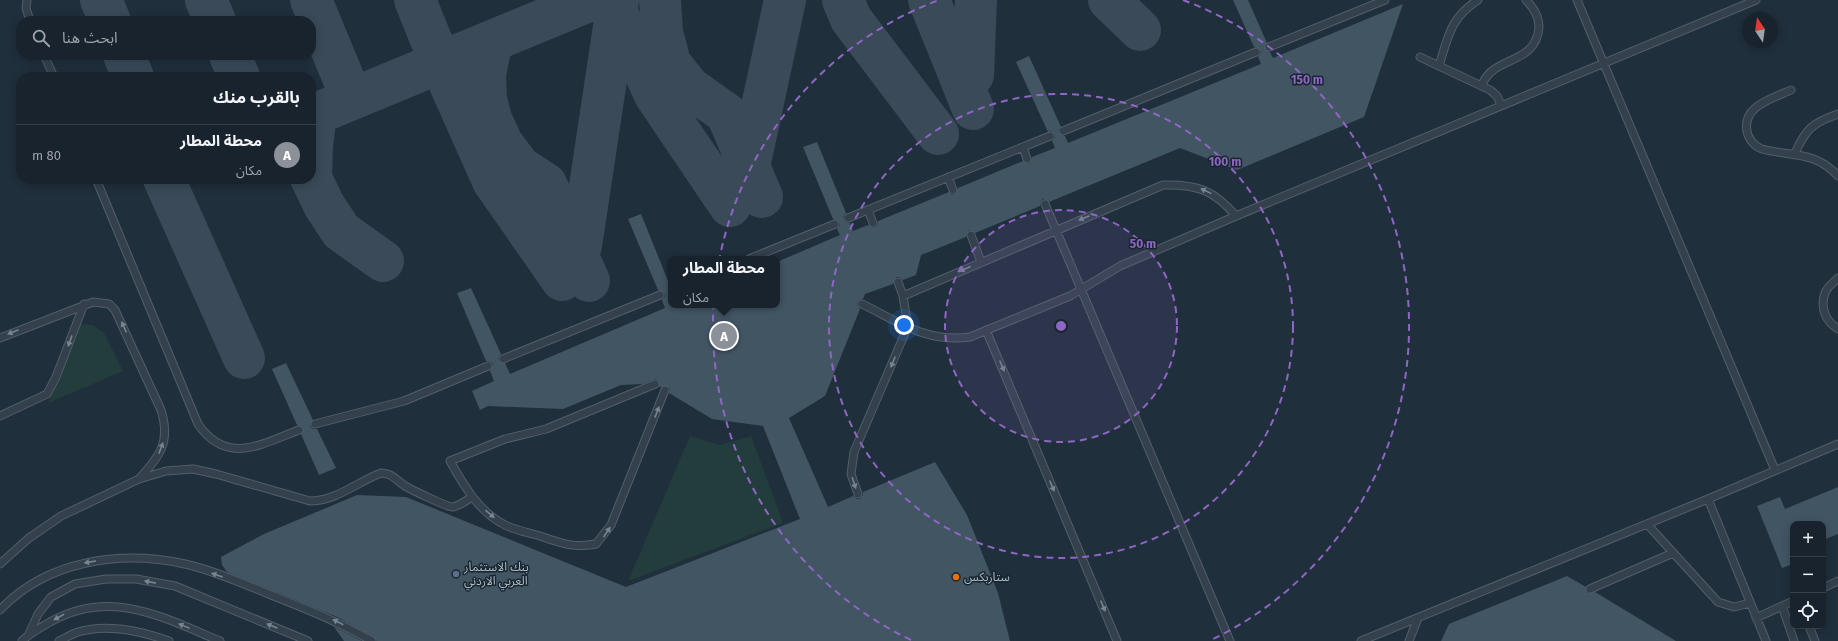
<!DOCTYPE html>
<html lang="ar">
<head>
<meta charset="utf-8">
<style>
	:root { --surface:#18232d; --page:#212b35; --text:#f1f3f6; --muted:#9fa4aa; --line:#364049; --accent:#8c9099 }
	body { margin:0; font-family:"Fira Sans","Noto Sans Arabic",sans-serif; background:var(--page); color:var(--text); direction:rtl }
	.controls { position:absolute; right:12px; bottom:12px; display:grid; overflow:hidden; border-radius:8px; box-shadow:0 2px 10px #0003 }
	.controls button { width:36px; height:36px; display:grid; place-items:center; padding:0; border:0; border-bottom:1px solid var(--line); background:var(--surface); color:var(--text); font:20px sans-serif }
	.compass { position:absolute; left:1742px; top:12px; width:36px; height:36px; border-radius:50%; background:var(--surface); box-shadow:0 2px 10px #0003; rotate:347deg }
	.you { position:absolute; left:904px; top:325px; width:14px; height:14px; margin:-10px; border:3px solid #fff; border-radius:50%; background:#1a73e8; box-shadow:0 0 0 6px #1a73e833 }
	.badge { display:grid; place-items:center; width:26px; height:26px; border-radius:50%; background:var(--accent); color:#fff; font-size:13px; font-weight:700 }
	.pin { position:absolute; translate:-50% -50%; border:2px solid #fff; box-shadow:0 1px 4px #0006 }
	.popup { position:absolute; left:668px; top:256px; width:112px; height:52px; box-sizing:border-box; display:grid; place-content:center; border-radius:8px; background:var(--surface); filter:drop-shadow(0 1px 3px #0005); font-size:13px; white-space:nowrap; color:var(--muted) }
	.popup b { font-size:15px; color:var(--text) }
	.popup::after { content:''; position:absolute; left:50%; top:100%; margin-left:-8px; border:8px solid transparent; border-top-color:var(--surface) }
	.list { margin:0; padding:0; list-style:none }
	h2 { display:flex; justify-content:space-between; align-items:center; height:52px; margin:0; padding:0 16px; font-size:17px }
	h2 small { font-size:13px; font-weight:400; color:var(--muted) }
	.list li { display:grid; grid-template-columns:26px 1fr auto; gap:12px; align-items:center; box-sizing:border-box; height:60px; padding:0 16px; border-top:1px solid var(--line) }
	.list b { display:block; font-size:15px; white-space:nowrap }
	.list p { margin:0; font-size:13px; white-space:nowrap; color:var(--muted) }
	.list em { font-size:13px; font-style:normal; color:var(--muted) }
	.icon { flex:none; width:22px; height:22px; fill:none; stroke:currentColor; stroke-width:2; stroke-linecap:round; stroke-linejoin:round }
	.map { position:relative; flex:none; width:1838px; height:641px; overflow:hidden; direction:ltr }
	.search { position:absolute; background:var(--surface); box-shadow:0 2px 10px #0003; left:16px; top:16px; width:300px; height:44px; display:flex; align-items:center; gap:10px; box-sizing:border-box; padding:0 14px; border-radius:16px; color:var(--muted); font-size:15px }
	.panel { position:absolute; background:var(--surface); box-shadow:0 2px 10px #0003; left:16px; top:72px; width:300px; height:112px; border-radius:16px; direction:rtl }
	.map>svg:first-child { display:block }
	.green { fill:#223d3c }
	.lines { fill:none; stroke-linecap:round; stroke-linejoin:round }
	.taxiway { stroke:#3a4a58; stroke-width:42 }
	.building { fill:#425563 }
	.service-casing { stroke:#515f6a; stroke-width:9 }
	.service { stroke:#34414c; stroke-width:7 }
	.oneway { fill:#778590 }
	.ring { fill:none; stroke:#8f66c3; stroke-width:2; stroke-dasharray:7 5 }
	.service-dot { fill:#5c6f8a; stroke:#192631; stroke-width:1.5 }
	.food-dot { fill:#e8710a; stroke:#192631; stroke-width:1.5 }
	.labels { text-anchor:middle; stroke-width:3; stroke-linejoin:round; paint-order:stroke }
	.poi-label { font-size:12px; fill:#aebcc8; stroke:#192631; text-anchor:start }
	.centre { fill:#8f66c3; stroke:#192631; stroke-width:2 }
	.ring-label { font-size:12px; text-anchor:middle; font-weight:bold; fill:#8f66c3; stroke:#192631; stroke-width:3; stroke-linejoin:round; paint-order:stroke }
</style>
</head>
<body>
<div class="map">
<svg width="1838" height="641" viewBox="0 0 1838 641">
	<rect width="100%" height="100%" fill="#202f3c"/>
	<path class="green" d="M 81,324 L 93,325 L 104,333 L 123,371 L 48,403 Z
		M 690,436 L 720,445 L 751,436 L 783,523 L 628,581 Z"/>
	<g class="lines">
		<path class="taxiway" d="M 101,0 L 110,21
			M 206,0 L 215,21
			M 311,0 L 352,99
			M 415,0 L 440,62 L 493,181 L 562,280
			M 660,0 L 662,32 L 670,63 L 689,87 L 727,114 L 762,197
			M 843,0 L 851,19 L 938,134
			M 929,0 L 973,109
			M 1109,0 L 1140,30
			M 616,11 L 655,95 L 730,206
			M 492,41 L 485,74 L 486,99 L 491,119 L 502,143 L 520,167 L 546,184 L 589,281
			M 124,55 L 133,77
			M 230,55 L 239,77
			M 973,75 L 976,0
			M 316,114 L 312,146 L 311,178 L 324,205 L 341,231 L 383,261
			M 311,116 L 591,0
			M 749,167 L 785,0
			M 164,179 L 244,358
			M 581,246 L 618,0"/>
	</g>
	<path class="building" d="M 1233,0 L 1248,0 L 1267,43 L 1265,49 L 1270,52 L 1273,58 L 1403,4 L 1364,117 L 1237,170 L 1180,148 L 1049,202 L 1043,199 L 1041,201 L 1040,206 L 975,233 L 969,230 L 966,237 L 921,255 L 916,275 L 903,280 L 899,277 L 896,277 L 893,284 L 865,294 L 863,299 L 858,301 L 857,305 L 860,309 L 825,396 L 789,418 L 828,507 L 853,496 L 857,499 L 860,499 L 863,495 L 863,492 L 935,462 L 967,515 L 998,593 L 1010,641 L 377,641 L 374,637 L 337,617 L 227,572 L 222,565 L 221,557 L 264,534 L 357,495 L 406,497 L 626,587 L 800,519 L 763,426 L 712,419 L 669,393 L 670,389 L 667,386 L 659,387 L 659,382 L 656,379 L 642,384 L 621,385 L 563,409 L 488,406 L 480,410 L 472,391 L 494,381 L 490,371 L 493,364 L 491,362 L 486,361 L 457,293 L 471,288 L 501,354 L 498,358 L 499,361 L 505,363 L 510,374 L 665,308 L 662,300 L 665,296 L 664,293 L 658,290 L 628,219 L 641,214 L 671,288 L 671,305 L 777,305 L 777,262 L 840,235 L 837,229 L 840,225 L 839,222 L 833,219 L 803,147 L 817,142 L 846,213 L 843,217 L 845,222 L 850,223 L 853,231 L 868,225 L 874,228 L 877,226 L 878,221 L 949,192 L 952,195 L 955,194 L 958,188 L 1023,161 L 1029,164 L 1032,157 L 1055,148 L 1052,141 L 1055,137 L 1054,134 L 1051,131 L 1048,132 L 1016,62 L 1029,56 L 1061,127 L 1058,130 L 1059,133 L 1065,136 L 1068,143 L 1261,64 L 1258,57 L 1261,53 L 1260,50 L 1254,47 Z
		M 286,363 L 313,420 L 310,426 L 313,429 L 317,429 L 336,468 L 319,475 L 301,434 L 303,428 L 297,425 L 272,369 Z
		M 1838,487 L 1838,534 L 1823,540 L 1823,524 L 1793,524 L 1793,564 L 1782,568 L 1757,506 L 1780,497 L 1785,509 Z
		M 1567,576 L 1586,587 L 1587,593 L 1595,592 L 1676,641 L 1441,641 L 1449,624 Z
		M 334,627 L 345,632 L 362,641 L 344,641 Z"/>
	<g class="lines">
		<defs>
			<path id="service" d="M 27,0 L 26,8 L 30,21
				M 1577,0 L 1775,470
				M 1269,47 L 1385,0
				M 44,55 L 54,77
				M 1420,57 L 1490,90 L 1497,96 L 1501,105
				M 1439,66 C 1448,37 1450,18 1478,0
				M 1482,85 C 1493,55 1536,66 1539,27 C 1539,16 1533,7 1526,0
				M 1791,90 C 1771,99 1739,107 1748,135 C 1750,141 1756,147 1762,149 C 1791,157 1814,150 1838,176
				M 1063,131 L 1256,52
				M 1023,147 L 1027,159
				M 1795,153 C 1806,129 1812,123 1838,114
				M 948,177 L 953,190
				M 96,179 L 198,424 C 227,466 261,444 299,430
				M 1045,204 L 1230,641
				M 868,210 L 873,223
				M 848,218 L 1050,136
				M 971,235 L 981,262
				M 749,259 L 835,224
				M 1838,278 C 1834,282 1827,287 1825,293 C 1820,307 1825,321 1838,329
				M 903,296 L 1163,185 C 1197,184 1214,190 1236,216
				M 862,304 C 899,322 927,343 970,337 L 1070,296 L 1120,266 L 1236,216 L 1756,0
				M 986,330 L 1117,641
				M 0,338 L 93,302 L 109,304 L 115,310 L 161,410 C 171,442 160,456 139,479
				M 503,359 L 660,295
				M 655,384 L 546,429 L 505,439 L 450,461 C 464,486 479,512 505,525 C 517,531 531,533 543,537 C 563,544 575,548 596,544 L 611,525 L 665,390
				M 0,416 L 47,394 L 56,377 L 84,304
				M 315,424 L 404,401 L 488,366
				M 858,494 L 851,474 L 854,452 L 908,326 L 903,296 L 898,282
				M 1708,499 L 1766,641
				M 1647,524 L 1718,602 L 1734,607 L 1750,603
				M 0,564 L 29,538 L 61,516 L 139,479 L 166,471 L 193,469 L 216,474 L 310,501 C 336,501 357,482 381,473 C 392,473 396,480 405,486 C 412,490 447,507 453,507 C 459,506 467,500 472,497
				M 1823,588 L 1838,581
				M 1590,589 L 1673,553
				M 1782,606 L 1794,641
				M 0,610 C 47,560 121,550 185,564 C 212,570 245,584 271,595 C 306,609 339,622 372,641
				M 1756,618 L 1793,601
				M 1809,626 L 1815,641
				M 29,634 L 38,614 L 51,597 L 75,584 L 106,579 L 136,579 L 175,586 L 308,641
				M 22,641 C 30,633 40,628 50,622 C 111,588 162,617 220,641
				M 59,641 C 65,638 72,634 78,632 C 108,623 141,631 169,641
				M 1361,641 L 1708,499 L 1838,444
				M 1409,641 L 1418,618"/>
		</defs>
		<use href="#service" class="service-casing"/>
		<use href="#service" class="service"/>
	</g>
	<defs><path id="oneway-solid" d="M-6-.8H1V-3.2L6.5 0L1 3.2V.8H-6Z"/></defs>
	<g class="oneway">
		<use href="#oneway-solid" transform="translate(1206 191) rotate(-154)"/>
		<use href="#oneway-solid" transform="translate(1084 218) rotate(157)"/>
		<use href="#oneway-solid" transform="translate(965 269) rotate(156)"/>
		<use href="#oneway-solid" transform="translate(124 327) rotate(-114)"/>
		<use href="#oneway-solid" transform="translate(13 332) rotate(157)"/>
		<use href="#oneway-solid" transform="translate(70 341) rotate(110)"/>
		<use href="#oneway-solid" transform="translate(893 362) rotate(112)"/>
		<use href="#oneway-solid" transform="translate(1002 366) rotate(67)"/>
		<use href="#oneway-solid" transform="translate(657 412) rotate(-69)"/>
		<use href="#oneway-solid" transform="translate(161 448) rotate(-70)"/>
		<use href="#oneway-solid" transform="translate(854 483) rotate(72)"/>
		<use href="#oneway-solid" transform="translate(1052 486) rotate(67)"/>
		<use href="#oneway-solid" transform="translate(490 514) rotate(40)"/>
		<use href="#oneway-solid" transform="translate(607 532) rotate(-56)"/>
		<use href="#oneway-solid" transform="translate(90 562) rotate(171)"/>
		<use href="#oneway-solid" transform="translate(217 575) rotate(-161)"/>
		<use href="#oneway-solid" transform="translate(150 582) rotate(-169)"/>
		<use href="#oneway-solid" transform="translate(1103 606) rotate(67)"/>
		<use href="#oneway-solid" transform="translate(59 617) rotate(151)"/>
		<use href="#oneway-solid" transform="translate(338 622) rotate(-153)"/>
		<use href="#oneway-solid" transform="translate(184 626) rotate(-158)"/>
		<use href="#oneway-solid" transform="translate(272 626) rotate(-157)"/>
	</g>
	<circle cx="1061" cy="326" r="116" fill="#8f66c3" fill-opacity=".12"/>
	<g class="ring">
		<circle cx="1061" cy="326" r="116"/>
		<circle cx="1061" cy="326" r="232"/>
		<path d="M911 640A348 348 0 0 1 939 0M1183 0A348 348 0 0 1 1211 640"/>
	</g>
	<circle class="service-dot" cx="456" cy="574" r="4"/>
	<circle class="food-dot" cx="956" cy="577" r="4"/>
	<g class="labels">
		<g class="poi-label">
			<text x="464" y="571">بنك الاستثمار<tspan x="464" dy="14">العربي الاردني</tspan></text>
			<text x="964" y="581">ستاربكس</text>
		</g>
	</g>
	<circle cx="1061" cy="326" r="6" class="centre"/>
	<g class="ring-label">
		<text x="1307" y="84">150 m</text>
		<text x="1225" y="166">100 m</text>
		<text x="1143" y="248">50 m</text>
	</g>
</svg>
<div class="controls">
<button>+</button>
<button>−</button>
<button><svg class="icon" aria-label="locate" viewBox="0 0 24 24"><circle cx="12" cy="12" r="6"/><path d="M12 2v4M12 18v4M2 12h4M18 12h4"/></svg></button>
</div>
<svg class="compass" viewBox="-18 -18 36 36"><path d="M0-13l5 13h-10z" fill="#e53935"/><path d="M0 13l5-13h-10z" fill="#9fa4aa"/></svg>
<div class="you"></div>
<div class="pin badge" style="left:724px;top:336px">A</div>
<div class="popup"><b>محطة المطار</b>مكان</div>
<div class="search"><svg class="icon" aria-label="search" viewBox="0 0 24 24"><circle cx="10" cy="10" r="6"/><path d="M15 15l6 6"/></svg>ابحث هنا</div>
<section class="panel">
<h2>بالقرب منك<small></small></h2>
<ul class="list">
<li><span class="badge">A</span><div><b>محطة المطار</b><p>مكان</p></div><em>80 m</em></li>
</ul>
</section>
</div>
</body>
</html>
